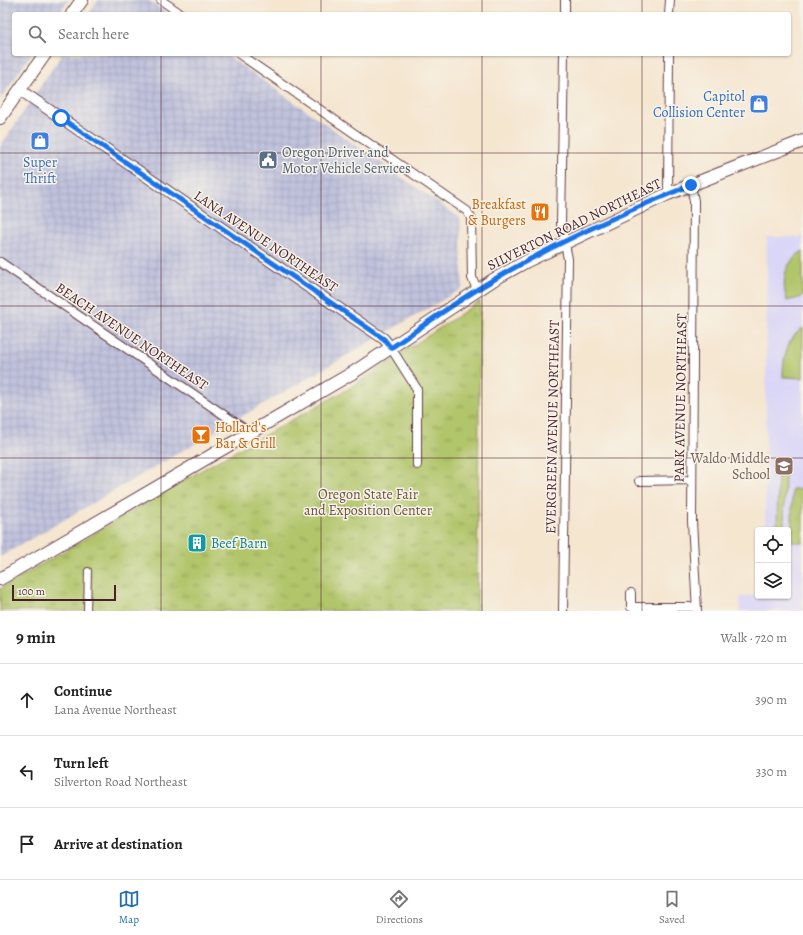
<!DOCTYPE html>
<html lang="en">
<head>
<meta charset="utf-8">
<style>
	:root { --surface:#fff; --page:#f2f2f2; --text:#222; --muted:#767676; --line:#e0e0e0; --accent:#1f6fb2 }
	body { margin:0; font-family:Alegreya,serif; background:var(--page); color:var(--text) }
	.controls { position:absolute; right:12px; bottom:12px; display:grid; overflow:hidden; border-radius:4px; box-shadow:0 1px 3px #0004 }
	.controls button { width:36px; height:36px; display:grid; place-items:center; padding:0; border:0; border-bottom:1px solid var(--line); background:var(--surface); color:var(--text); font:20px sans-serif }
	.scale { position:absolute; left:12px; bottom:10px; width:104px; box-sizing:border-box; padding-left:4px; border:2px solid #4a1f2b; border-top:0; font-size:11px; line-height:14px; white-space:nowrap; color:#4a1f2b; -webkit-text-stroke:3px #f7f3e8; paint-order:stroke }
	.stop { position:absolute; width:12px; height:12px; margin:-9px; border:3px solid #1a73e8; border-radius:50%; background:#fff }
	.stop.end { background:#1a73e8; border-color:#fff; box-shadow:0 1px 4px #0008 }
	.list { margin:0; padding:0; list-style:none }
	h2 { display:flex; justify-content:space-between; align-items:center; height:52px; margin:0; padding:0 16px; font-size:17px }
	h2 small { font-size:13px; font-weight:400; color:var(--muted) }
	.list li { display:grid; grid-template-columns:26px 1fr auto; gap:12px; align-items:center; box-sizing:border-box; height:72px; padding:0 16px; border-top:1px solid var(--line) }
	.list b { display:block; font-size:15px; white-space:nowrap }
	.list p { margin:0; font-size:13px; white-space:nowrap; color:var(--muted) }
	.list em { font-size:13px; font-style:normal; color:var(--muted) }
	.icon { flex:none; width:22px; height:22px; fill:none; stroke:currentColor; stroke-width:2; stroke-linecap:round; stroke-linejoin:round }
	.map { position:relative; flex:none; width:803px; height:611px; overflow:hidden }
	.search { position:absolute; background:var(--surface); box-shadow:0 1px 3px #0004; left:12px; right:12px; top:12px; height:44px; display:flex; align-items:center; gap:10px; box-sizing:border-box; padding:0 14px; border-radius:4px; color:var(--muted); font-size:15px }
	.sheet { height:268px; background:var(--surface) }
	nav { display:flex; justify-content:space-around; align-items:center; box-sizing:border-box; height:56px; border-top:1px solid var(--line); background:var(--surface); font-size:11px; color:var(--muted) }
	nav a { display:grid; justify-items:center; gap:2px }
	nav .on { color:var(--accent) }
	.map>svg:first-child { display:block }
	.built { fill:#dad6f7 }
	.industrial { fill:url(#industrial-grid) }
	.green { fill:#b1c56a; stroke:#7e724a }
	.park { fill:url(#park-tufts); stroke:#7e724a }
	.lines { fill:none; stroke-linecap:round; stroke-linejoin:round }
	.pedestrian-casing { stroke:#643d44; stroke-width:8 }
	.minor-casing { stroke:#643d44; stroke-width:10 }
	.tertiary-casing { stroke:#643d44; stroke-width:12 }
	.primary-casing { stroke:#643d44; stroke-width:14 }
	.pedestrian { stroke:#fff; stroke-width:6 }
	.minor { stroke:#fff; stroke-width:8 }
	.tertiary { stroke:#fff; stroke-width:10 }
	.primary { stroke:#fff; stroke-width:12 }
	.route { stroke:#1a73e8; stroke-width:5 }
	.grid { fill:none; stroke:#4a1f2b; stroke-width:1; stroke-opacity:0.55 }
	.labels { text-anchor:middle; stroke-width:3; stroke-linejoin:round; paint-order:stroke }
	.shop-label { font-size:14px; fill:#366cbe; stroke:#f7f3e8; text-anchor:end }
	.service-label { font-size:14px; fill:#4e5e75; stroke:#f7f3e8; text-anchor:start }
	.food-label { font-size:14px; fill:#c56008; stroke:#f7f3e8; text-anchor:end }
	.street-label { font-size:14px; fill:#4a1f2b; stroke:#f7f3e8 }
	.education-label { font-size:14px; fill:#785e54; stroke:#f7f3e8; text-anchor:end }
	.park-label { font-size:14px; fill:#69513e; stroke:#f7f3e8 }
	.culture-label { font-size:14px; fill:#0d838f; stroke:#f7f3e8; text-anchor:start }
</style>
</head>
<body>
<div class="map">
<svg width="803" height="611" viewBox="0 0 803 611">
	<defs>
		<pattern id="industrial-grid" width="8" height="8" patternUnits="userSpaceOnUse"><rect width="8" height="8" fill="#c0c2dd"/><path d="M0 4h8M4 0v8" fill="none" stroke="#a6a6be"/></pattern>
		<pattern id="park-tufts" width="24" height="20" patternUnits="userSpaceOnUse"><rect width="24" height="20" fill="#b1c56a"/><path d="M3 7l-1-3M5 7V3M7 7l1-3M15 17l-1-3M17 17v-4M19 17l1-3" fill="none" stroke="#929f57"/></pattern>
	</defs>
	<rect width="100%" height="100%" fill="#f7f3e8"/>
	<filter id="ink" filterUnits="userSpaceOnUse"><feTurbulence type="fractalNoise" baseFrequency=".025" numOctaves="2"/><feDisplacementMap in="SourceGraphic" scale="8" xChannelSelector="R" yChannelSelector="G"/><feConvolveMatrix kernelMatrix="1 2 1 2 8 2 1 2 1" color-interpolation-filters="sRGB"/></filter>
	<filter id="wash" filterUnits="userSpaceOnUse"><feTurbulence type="fractalNoise" baseFrequency=".012" numOctaves="4" result="noise"/><feDisplacementMap in="SourceGraphic" scale="16" xChannelSelector="R" yChannelSelector="G"/><feGaussianBlur stdDeviation="0.9" result="paint"/><feColorMatrix in="noise" values="0 0 0 0 0 0 0 0 0 0 0 0 0 0 0 0 0 1.4 0 .05"/><feComposite in="paint" operator="in"/></filter>
	<g filter="url(#wash)">
		<rect width="100%" height="100%" fill="#f5e6d0"/>
		<path class="built" d="M 767,237 L 803,237 L 803,611 L 740,611 L 740,597 L 758,594 L 758,596 L 788,596 L 788,530 L 765,530 Z"/>
		<path class="industrial" d="M 0,0 L 68,0 L 59,14 L 14,14 L 14,54 L 31,54 L 0,100 Z
			M 98,0 L 148,0 L 168,14 L 89,14 Z
			M 62,54 L 225,54 L 460,218 L 463,288 L 0,557 L 0,147 Z"/>
		<path class="green" d="M 803,251 L 803,297 L 787,301 C 781,282 784,262 803,251 Z
			M 803,328 L 803,378 L 783,377 C 783,359 786,339 803,328 Z
			M 778,469 L 785,469 L 784,530 L 777,530 Z
			M 792,489 L 803,489 L 803,542 L 792,542 Z"/>
		<path class="park" d="M 480,301 L 477,611 L 0,611 L 0,589 L 212,464 L 348,389 Z"/>
	</g>
	<g filter="url(#ink)">
		<g class="lines">
			<defs>
				<path id="pedestrian" d="M 87,611 L 88,571"/>
				<path id="minor" d="M 161,0 L 181,14
					M 565,14 L 565,0
					M 669,14 L 670,0
					M 239,54 L 467,211 L 471,218 L 472,278 L 477,289
					M 691,185 L 694,201 L 692,521 L 697,611
					M 668,194 L 669,54
					M 0,262 L 249,432
					M 391,348 L 417,389 L 417,465
					M 639,481 L 692,480
					M 631,593 L 631,607 L 697,607
					M 563,611 L 568,259 L 561,224 L 564,54"/>
				<path id="tertiary" d="M 20,90 L 384,339 L 391,348"/>
				<path id="primary" d="M 72,14 L 82,0
					M 0,118 L 45,54
					M 0,579 L 354,372 L 493,280 L 527,261 L 668,194 L 803,141"/>
			</defs>
			<use href="#pedestrian" class="pedestrian-casing"/>
			<use href="#minor" class="minor-casing"/>
			<use href="#tertiary" class="tertiary-casing"/>
			<use href="#primary" class="primary-casing"/>
			<use href="#pedestrian" class="pedestrian"/>
			<use href="#minor" class="minor"/>
			<use href="#tertiary" class="tertiary"/>
			<use href="#primary" class="primary"/>
		</g>
	</g>
	<g class="lines" filter="url(#ink)">
		<path class="route" d="M 61,118 L 384,339 L 391,348 C 424,325 458,300 493,280 C 554,244 624,212 691,185"/>
	</g>
	<path class="grid" d="M 161,0 L 161,14M 321,0 L 321,14M 482,0 L 482,14M 642,0 L 642,14M 161,54 L 161,611M 321,54 L 321,611M 482,54 L 482,611M 642,54 L 642,611M 0,153 L 803,153M 0,306 L 803,306M 0,458 L 803,458"/>
	<defs>
		<symbol id="shop-square" viewBox="-11 -11 22 22"><rect x="-9" y="-9" width="18" height="18" rx="4" fill="#3f7fe0" stroke="#f7f3e8"/><path d="M-5-2.5h2.3a2.7 3.5 0 0 1 5.4 0H5L5.5 6h-11ZM-1.5-2.5h3a1.5 2.3 0 0 0-3 0Z" fill="#fff"/></symbol>
		<symbol id="civic-square" viewBox="-11 -11 22 22"><rect x="-9" y="-9" width="18" height="18" rx="4" fill="#5c6f8a" stroke="#f7f3e8"/><path d="M-.6-6.5H3V-4.5H.6V-3L4-1V1h2V6H-6V1h2V-1L-.6-3ZM-1.2 2.5V6h2.4V2.5Z" fill="#fff"/></symbol>
		<symbol id="restaurant-square" viewBox="-11 -11 22 22"><rect x="-9" y="-9" width="18" height="18" rx="4" fill="#e8710a" stroke="#f7f3e8"/><path d="M-5-6h1v4h1v-4h1v4h1v-4h1v5L-1.5 .5V6h-2V.5L-5-1ZM5-6V6H3V1.5H1.5Q1.5-4 5-6Z" fill="#fff"/></symbol>
		<symbol id="bar-square" viewBox="-11 -11 22 22"><rect x="-9" y="-9" width="18" height="18" rx="4" fill="#e8710a" stroke="#f7f3e8"/><path d="M-6-5H6L.8 .8V4.5H3.5V6h-7V4.5H-.8V.8Z" fill="#fff"/></symbol>
		<symbol id="school-square" viewBox="-11 -11 22 22"><rect x="-9" y="-9" width="18" height="18" rx="4" fill="#8d6e63" stroke="#f7f3e8"/><path d="M0-5L7-2L0 1L-7-2ZM-4 1L0 2.5L4 1V4Q0 6-4 4Z" fill="#fff"/></symbol>
		<symbol id="building-square" viewBox="-11 -11 22 22"><rect x="-9" y="-9" width="18" height="18" rx="4" fill="#0f9aa8" stroke="#f7f3e8"/><path d="M-4-6H4V6H1V3H-1V6H-4ZM-2.5-4.3h1.7v1.8h-1.7ZM.8-4.3h1.7v1.8H.8ZM-2.5-1h1.7V.8h-1.7ZM.8-1h1.7V.8H.8Z" fill="#fff"/></symbol>
	</defs>
	<g fill-rule="evenodd">
		<use href="#shop-square" x="748" y="93" width="22" height="22"/>
		<use href="#shop-square" x="29" y="130" width="22" height="22"/>
		<use href="#civic-square" x="257" y="149" width="22" height="22"/>
		<use href="#restaurant-square" x="529" y="201" width="22" height="22"/>
		<use href="#bar-square" x="190" y="424" width="22" height="22"/>
		<use href="#school-square" x="773" y="455" width="22" height="22"/>
		<use href="#building-square" x="186" y="532" width="22" height="22"/>
	</g>
	<g class="labels">
		<g class="shop-label">
			<text x="745" y="101">Capitol<tspan x="745" dy="16">Collision Center</tspan></text>
			<text x="40" y="167" text-anchor="middle">Super<tspan x="40" dy="16">Thrift</tspan></text>
		</g>
		<g class="service-label">
			<text x="282" y="157">Oregon Driver and<tspan x="282" dy="16">Motor Vehicle Services</tspan></text>
		</g>
		<g class="food-label">
			<text x="526" y="209">Breakfast<tspan x="526" dy="16">&amp; Burgers</tspan></text>
			<text x="215" y="432" text-anchor="start">Hollard's<tspan x="215" dy="16">Bar &amp; Grill</tspan></text>
		</g>
		<g class="street-label">
			<text transform="translate(574 224) rotate(-26)" y="5">SILVERTON ROAD NORTHEAST</text>
			<text transform="translate(266 241) rotate(34)" y="5">LANA AVENUE NORTHEAST</text>
			<text transform="translate(132 336) rotate(34)" y="5">BEACH AVENUE NORTHEAST</text>
			<text transform="translate(680 398) rotate(-89)" y="5">PARK AVENUE NORTHEAST</text>
			<text transform="translate(552 427) rotate(-89)" y="5">EVERGREEN AVENUE NORTHEAST</text>
		</g>
		<g class="education-label">
			<text x="770" y="463">Waldo Middle<tspan x="770" dy="16">School</tspan></text>
		</g>
		<g class="park-label">
			<text x="368" y="499">Oregon State Fair<tspan x="368" dy="16">and Exposition Center</tspan></text>
		</g>
		<g class="culture-label">
			<text x="211" y="548">Beef Barn</text>
		</g>
	</g>
</svg>
<div class="controls">
<button><svg class="icon" aria-label="locate" viewBox="0 0 24 24"><circle cx="12" cy="12" r="6"/><path d="M12 2v4M12 18v4M2 12h4M18 12h4"/></svg></button>
<button><svg class="icon" aria-label="layers" viewBox="0 0 24 24"><path d="M12 4l9 5-9 5-9-5zM3 14l9 5 9-5"/></svg></button>
</div>
<div class="scale">100 m</div>
<div class="stop" style="left:61px;top:118px"></div>
<div class="stop end" style="left:691px;top:185px"></div>
<div class="search"><svg class="icon" aria-label="search" viewBox="0 0 24 24"><circle cx="10" cy="10" r="6"/><path d="M15 15l6 6"/></svg>Search here</div>
</div>
<section class="sheet">
<h2>9 min<small>Walk · 720 m</small></h2>
<ul class="list">
<li><svg class="icon" aria-label="ahead" viewBox="0 0 24 24"><path d="M12 20V5M6 11l6-6 6 6"/></svg><div><b>Continue</b><p>Lana Avenue Northeast</p></div><em>390 m</em></li>
<li><svg class="icon" aria-label="left" viewBox="0 0 24 24"><path d="M17 20v-9H6M10 6l-5 5 5 5"/></svg><div><b>Turn left</b><p>Silverton Road Northeast</p></div><em>330 m</em></li>
<li><svg class="icon" aria-label="arrive" viewBox="0 0 24 24"><path d="M6 21V4h12l-3 4 3 4H6"/></svg><div><b>Arrive at destination</b></div></li>
</ul>
</section>
<nav>
<a class="on"><svg class="icon" aria-label="map" viewBox="0 0 24 24"><path d="M3 6l6-2 6 2 6-2v14l-6 2-6-2-6 2zM9 4v14M15 6v14"/></svg>Map</a>
<a><svg class="icon" aria-label="directions" viewBox="0 0 24 24"><path d="M12 3l9 9-9 9-9-9zM9 14v-3h6M13 9l2 2-2 2"/></svg>Directions</a>
<a><svg class="icon" aria-label="saved" viewBox="0 0 24 24"><path d="M7 4h10v16l-5-4-5 4z"/></svg>Saved</a>
</nav>
</body>
</html>
